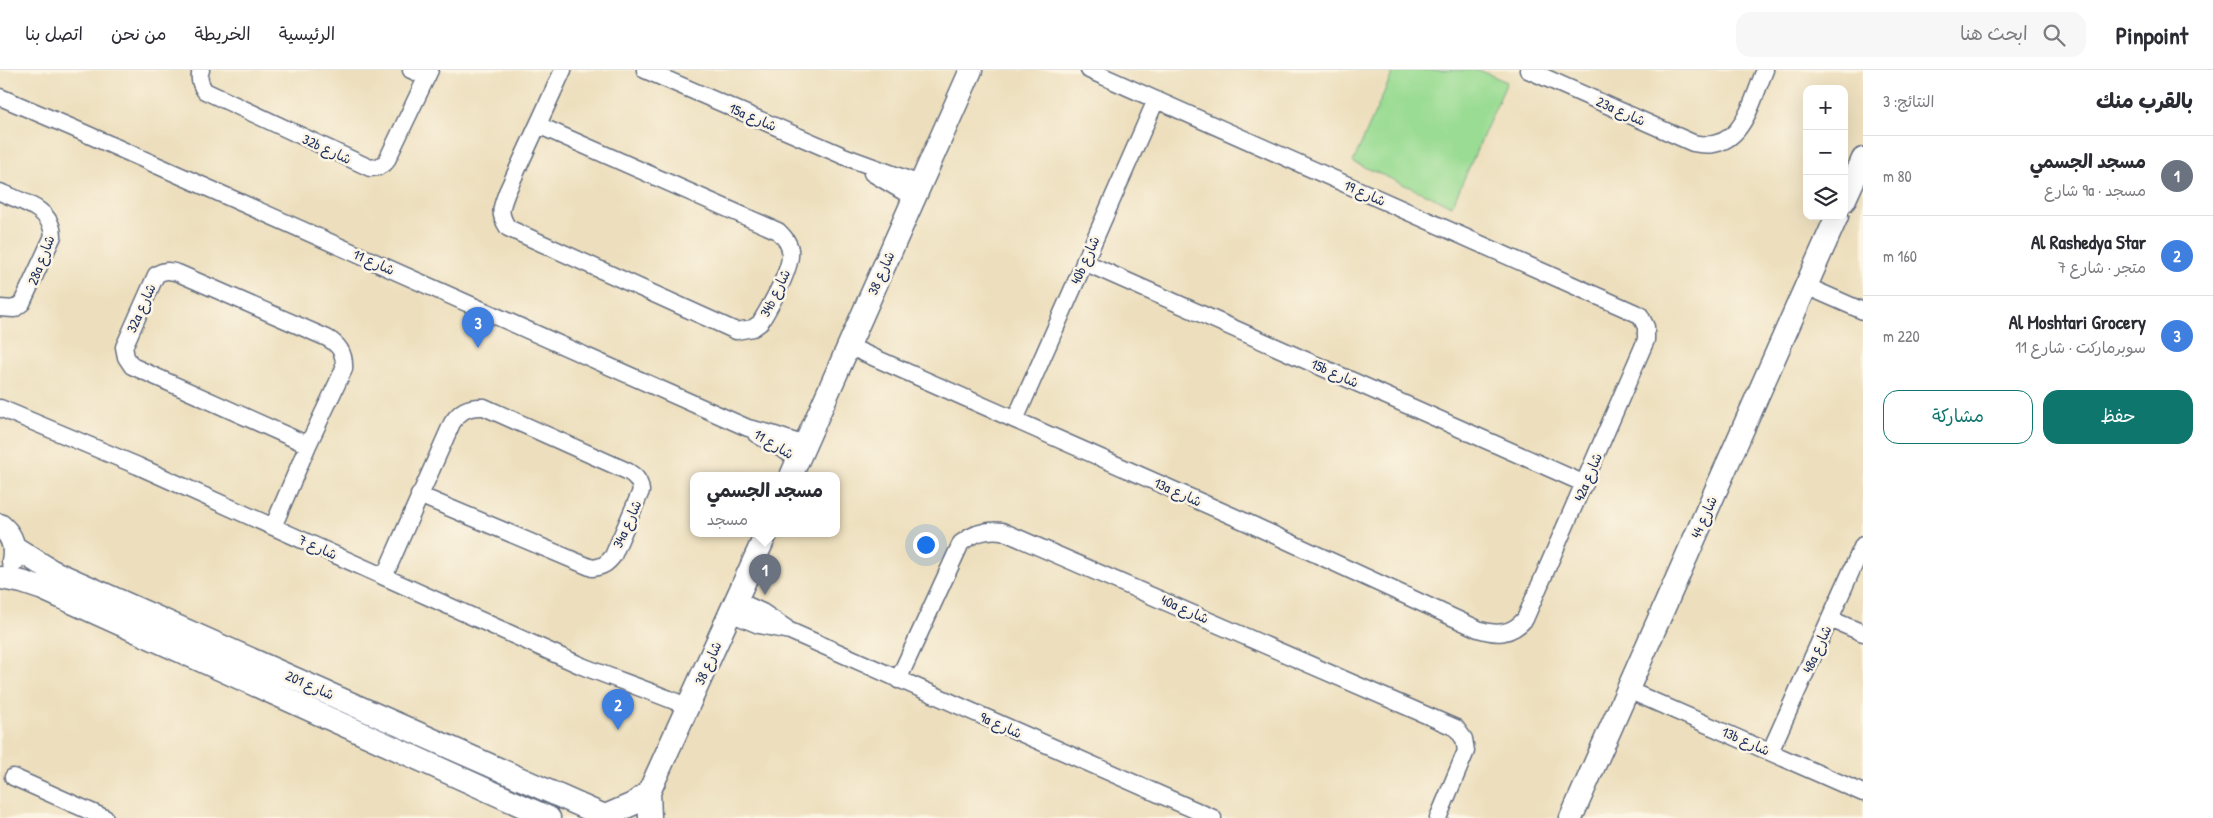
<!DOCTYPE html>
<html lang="ar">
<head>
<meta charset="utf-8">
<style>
	:root { --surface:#fff; --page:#f7f7f7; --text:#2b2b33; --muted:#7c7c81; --line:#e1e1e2; --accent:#0f766e }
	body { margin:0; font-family:"Patrick Hand","Playpen Sans Arabic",sans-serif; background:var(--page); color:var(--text); direction:rtl }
	.controls { position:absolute; right:15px; top:15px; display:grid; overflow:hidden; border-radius:10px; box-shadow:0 5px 20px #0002 }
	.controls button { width:45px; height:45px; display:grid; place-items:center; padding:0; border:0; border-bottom:1px solid var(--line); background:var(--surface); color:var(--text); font:25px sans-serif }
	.you { position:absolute; left:925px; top:474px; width:18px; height:18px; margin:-12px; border:4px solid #fff; border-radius:50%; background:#1a73e8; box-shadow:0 0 0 8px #1a73e833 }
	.badge { display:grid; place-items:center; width:32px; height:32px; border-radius:50%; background:var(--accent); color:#fff; font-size:16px; font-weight:700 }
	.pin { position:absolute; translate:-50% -41px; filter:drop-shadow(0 1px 2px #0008) }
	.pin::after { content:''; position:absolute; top:26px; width:18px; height:15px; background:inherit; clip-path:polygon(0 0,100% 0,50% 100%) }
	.popup { position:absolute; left:690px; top:402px; width:150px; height:65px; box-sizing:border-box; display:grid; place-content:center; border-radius:10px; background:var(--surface); filter:drop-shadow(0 1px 4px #0005); font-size:16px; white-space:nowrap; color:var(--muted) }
	.popup b { font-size:19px; color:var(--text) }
	.popup::after { content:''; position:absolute; left:50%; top:100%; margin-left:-10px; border:10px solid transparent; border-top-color:var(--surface) }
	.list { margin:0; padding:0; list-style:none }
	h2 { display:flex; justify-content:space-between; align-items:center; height:65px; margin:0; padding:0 20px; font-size:21px }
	h2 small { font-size:16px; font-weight:400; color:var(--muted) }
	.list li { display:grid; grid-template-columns:32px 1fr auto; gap:15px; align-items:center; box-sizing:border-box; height:80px; padding:0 20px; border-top:1px solid var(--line) }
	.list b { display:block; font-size:19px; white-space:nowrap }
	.list p { margin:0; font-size:16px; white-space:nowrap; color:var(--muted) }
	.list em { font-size:16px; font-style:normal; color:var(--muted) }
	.actions { display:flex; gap:10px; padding:15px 20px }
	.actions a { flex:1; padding:11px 0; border:1px solid var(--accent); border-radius:15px; text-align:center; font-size:18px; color:var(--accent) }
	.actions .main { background:var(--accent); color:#fff }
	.icon { flex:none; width:28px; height:28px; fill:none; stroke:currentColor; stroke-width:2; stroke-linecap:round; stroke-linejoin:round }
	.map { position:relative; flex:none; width:1863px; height:748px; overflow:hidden; direction:ltr }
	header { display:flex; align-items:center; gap:30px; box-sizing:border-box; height:70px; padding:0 25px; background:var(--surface); border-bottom:1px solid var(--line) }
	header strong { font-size:24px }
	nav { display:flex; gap:28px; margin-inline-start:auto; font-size:18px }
	.search { width:350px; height:45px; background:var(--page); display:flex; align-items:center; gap:12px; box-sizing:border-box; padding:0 18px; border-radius:15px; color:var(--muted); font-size:19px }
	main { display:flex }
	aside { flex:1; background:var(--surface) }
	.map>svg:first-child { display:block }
	.green { fill:#9adc93; stroke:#5a8678 }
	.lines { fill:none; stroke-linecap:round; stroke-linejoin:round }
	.street-casing { stroke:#646d7f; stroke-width:19 }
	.secondary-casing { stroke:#646d7f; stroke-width:25 }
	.street { stroke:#fff; stroke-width:16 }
	.secondary { stroke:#fff; stroke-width:22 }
	.labels { text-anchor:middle; stroke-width:5; stroke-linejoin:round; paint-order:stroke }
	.street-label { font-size:14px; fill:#1b2f5e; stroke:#fcf5e5 }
</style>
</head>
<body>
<header>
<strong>Pinpoint</strong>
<div class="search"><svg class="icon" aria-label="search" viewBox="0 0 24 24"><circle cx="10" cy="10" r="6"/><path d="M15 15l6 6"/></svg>ابحث هنا</div>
<nav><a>الرئيسية</a><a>الخريطة</a><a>من نحن</a><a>اتصل بنا</a></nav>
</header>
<main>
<aside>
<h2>بالقرب منك<small>النتائج: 3</small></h2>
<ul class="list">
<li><span class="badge" style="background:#6b7280">1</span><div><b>مسجد الجسمي</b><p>مسجد · 9a شارع</p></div><em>80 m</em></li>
<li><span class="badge" style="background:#3f7fe0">2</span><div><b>Al Rashedya Star</b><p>متجر · شارع 7</p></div><em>160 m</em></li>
<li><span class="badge" style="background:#3f7fe0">3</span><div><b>Al Moshtari Grocery</b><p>سوبرماركت · شارع 11</p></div><em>220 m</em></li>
</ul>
<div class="actions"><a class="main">حفظ</a><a>مشاركة</a></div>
</aside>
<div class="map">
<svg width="1863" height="748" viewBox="0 0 1863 748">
	<rect width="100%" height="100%" fill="#fcf5e5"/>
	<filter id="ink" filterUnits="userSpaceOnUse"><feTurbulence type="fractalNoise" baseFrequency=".02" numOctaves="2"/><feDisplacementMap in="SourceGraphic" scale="10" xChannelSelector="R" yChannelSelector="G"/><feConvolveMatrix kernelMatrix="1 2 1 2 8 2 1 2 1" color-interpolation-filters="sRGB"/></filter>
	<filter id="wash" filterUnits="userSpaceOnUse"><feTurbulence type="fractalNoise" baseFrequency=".0096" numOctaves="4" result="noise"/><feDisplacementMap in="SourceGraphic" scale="20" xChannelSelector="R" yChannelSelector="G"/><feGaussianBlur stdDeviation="1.12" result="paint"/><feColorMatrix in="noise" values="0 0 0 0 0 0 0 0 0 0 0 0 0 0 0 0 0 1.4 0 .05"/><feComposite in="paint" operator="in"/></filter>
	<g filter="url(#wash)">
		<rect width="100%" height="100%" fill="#eddfbd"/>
		<path class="green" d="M 1394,0 L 1479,0 L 1507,12 L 1452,136 L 1353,92 Z"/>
	</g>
	<g filter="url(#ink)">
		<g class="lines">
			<defs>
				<path id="street" d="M 201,0 C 198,8 200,14 205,21 L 370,98 L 378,97 L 386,92 L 430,0
					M 411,0 L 427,7
					M 645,0 L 846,87 L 920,114
					M 1528,0 L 1693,73 C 1742,84 1750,35 1765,0
					M 0,27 L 73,58 L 748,358 L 769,363 L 805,375
					M 538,55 L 778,161 C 783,166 789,172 790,180 C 793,197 769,238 760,253 L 753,258 L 736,261 L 508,158 C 498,143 501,138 507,122 L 563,0
					M 872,103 L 914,128
					M 0,122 C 22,132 52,138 53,166 L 22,233 L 14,239 L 0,238
					M 1084,192 L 1585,414
					M 1806,216 L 1863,241
					M 848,276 L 1246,452 L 1478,559 C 1496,565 1511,565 1525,549 L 1646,270 L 1646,257 L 1640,245 L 1089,0
					M 0,338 L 138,396 L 582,596 C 618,610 653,622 689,637
					M 1015,350 L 1156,30
					M 756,364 L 799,389
					M 273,457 L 308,375 L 344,299 C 345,284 340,275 327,268 L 178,203 C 169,200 164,200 156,205 L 124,277 L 126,287 L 132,296 L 308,375
					M 384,507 L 452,353 C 460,341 468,336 484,337 L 627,401 C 636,406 640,411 641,421 L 613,486 C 607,494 602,497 592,498 L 419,425
					M 736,530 L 762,542 L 786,558
					M 730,543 L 759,555 L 790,561 L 1213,748
					M 1830,549 L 1863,563
					M 898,610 L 961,473 C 974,463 986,459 1002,461 L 1456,658 L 1464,669 L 1466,681 L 1438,748
					M 1628,620 L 1863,723
					M 1770,682 L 1863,475
					M 13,707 L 105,748"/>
				<path id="secondary" d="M 1844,131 L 1863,89
					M 791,406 L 971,0
					M 0,455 C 12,465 16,476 13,491
					M 14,477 L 52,501 L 609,748
					M 1,508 L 22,512 L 43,519 L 549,748
					M 605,746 L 633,734 L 649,722
					M 650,748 L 649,722 L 766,464
					M 1571,748 L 1837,146"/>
			</defs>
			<use href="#street" class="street-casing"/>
			<use href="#secondary" class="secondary-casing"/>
			<use href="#street" class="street"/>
			<use href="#secondary" class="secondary"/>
		</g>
	</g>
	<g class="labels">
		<g class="street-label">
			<text transform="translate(1621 41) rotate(24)" y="5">23a شارع</text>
			<text transform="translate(753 47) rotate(23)" y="5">15a شارع</text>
			<text transform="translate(327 79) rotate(25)" y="5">32b شارع</text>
			<text transform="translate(1365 123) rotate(24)" y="5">شارع 19</text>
			<text transform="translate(41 190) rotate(-69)" y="5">28a شارع</text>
			<text transform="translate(1085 190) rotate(-66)" y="5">40b شارع</text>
			<text transform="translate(374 192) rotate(24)" y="5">شارع 11</text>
			<text transform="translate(881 203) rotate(-66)" y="5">شارع 38</text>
			<text transform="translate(775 223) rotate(-64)" y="5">34b شارع</text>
			<text transform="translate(141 238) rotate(-66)" y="5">32a شارع</text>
			<text transform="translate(1335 303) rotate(24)" y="5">15b شارع</text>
			<text transform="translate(774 374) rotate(31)" y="5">شارع 11</text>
			<text transform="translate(1588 407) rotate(-67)" y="5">42a شارع</text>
			<text transform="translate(1178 422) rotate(24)" y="5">13a شارع</text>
			<text transform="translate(1704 447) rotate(-66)" y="5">شارع 44</text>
			<text transform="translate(627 454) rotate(-66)" y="5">34a شارع</text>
			<text transform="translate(318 477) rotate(24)" y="5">شارع 7</text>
			<text transform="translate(1185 539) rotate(24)" y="5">40a شارع</text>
			<text transform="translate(1817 579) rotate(-66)" y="5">48a شارع</text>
			<text transform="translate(708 593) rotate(-66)" y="5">شارع 38</text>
			<text transform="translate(310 615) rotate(24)" y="5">شارع 201</text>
			<text transform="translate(1001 655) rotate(24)" y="5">9a شارع</text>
			<text transform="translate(1746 671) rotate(24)" y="5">13b شارع</text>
		</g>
	</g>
</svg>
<div class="controls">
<button>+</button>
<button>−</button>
<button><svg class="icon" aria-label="layers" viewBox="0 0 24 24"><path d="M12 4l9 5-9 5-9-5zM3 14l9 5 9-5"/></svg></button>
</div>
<div class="you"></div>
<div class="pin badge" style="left:765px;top:525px;background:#6b7280">1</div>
<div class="popup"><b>مسجد الجسمي</b>مسجد</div>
<div class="pin badge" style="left:618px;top:660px;background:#3f7fe0">2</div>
<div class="pin badge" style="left:478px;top:278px;background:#3f7fe0">3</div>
</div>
</main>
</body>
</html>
